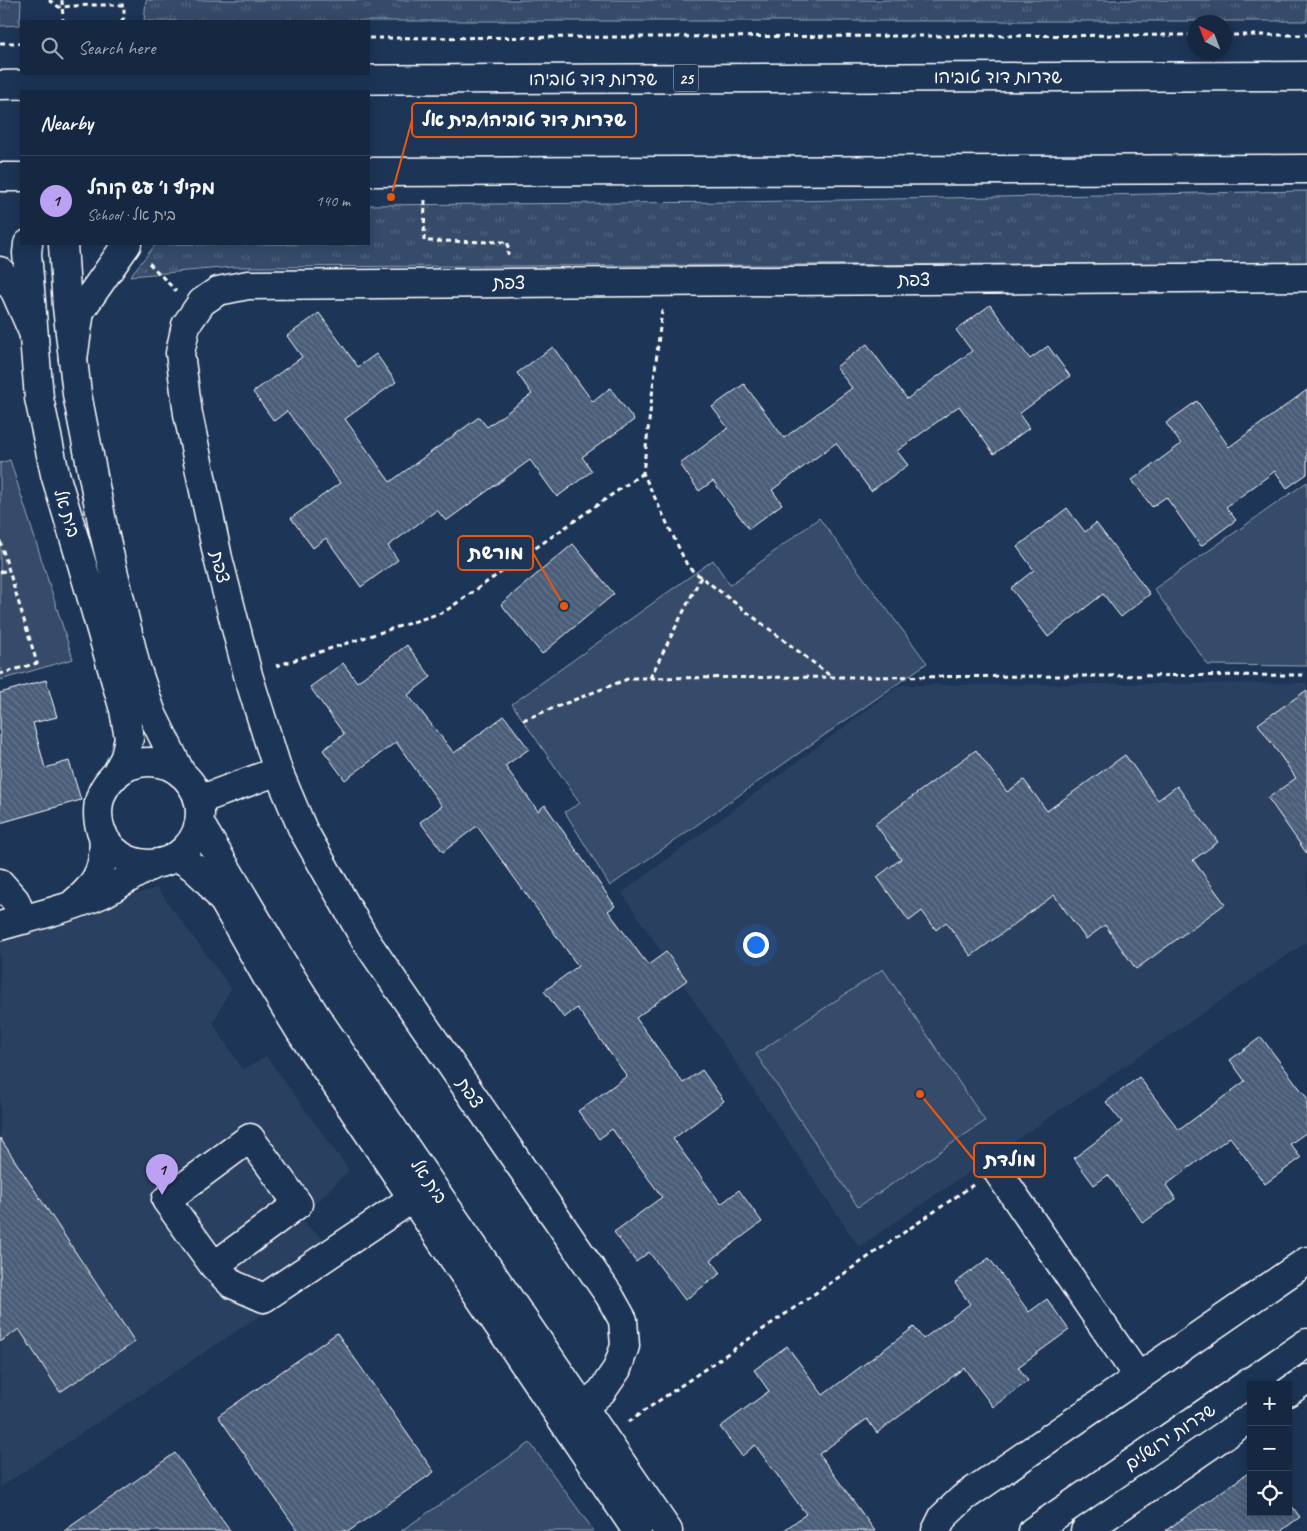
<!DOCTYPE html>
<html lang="en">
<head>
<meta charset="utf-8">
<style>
	:root { --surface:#162841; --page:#23344c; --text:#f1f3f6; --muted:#9ea6b1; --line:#35445a; --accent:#bca0f2 }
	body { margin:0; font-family:Caveat,"Playpen Sans Hebrew",sans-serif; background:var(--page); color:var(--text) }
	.controls { position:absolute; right:15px; bottom:15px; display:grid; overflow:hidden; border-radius:0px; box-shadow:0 2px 12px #0003 }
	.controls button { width:45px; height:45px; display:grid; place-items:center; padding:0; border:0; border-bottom:1px solid var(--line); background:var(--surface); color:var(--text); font:25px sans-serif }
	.compass { position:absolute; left:1187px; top:15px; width:45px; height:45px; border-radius:50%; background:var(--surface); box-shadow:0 2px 12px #0003; rotate:318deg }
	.you { position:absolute; left:755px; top:944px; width:18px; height:18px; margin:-12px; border:4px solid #fff; border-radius:50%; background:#1a73e8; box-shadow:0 0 0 8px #1a73e833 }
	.badge { display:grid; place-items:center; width:32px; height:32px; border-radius:50%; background:var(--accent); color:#111; font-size:16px; font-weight:700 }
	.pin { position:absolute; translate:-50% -41px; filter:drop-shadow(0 1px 2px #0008) }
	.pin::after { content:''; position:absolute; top:26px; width:18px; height:15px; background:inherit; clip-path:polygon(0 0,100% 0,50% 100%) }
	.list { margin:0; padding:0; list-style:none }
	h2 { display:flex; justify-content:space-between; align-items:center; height:65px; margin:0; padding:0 20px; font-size:21px }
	h2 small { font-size:16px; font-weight:400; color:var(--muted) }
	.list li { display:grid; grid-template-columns:32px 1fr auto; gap:15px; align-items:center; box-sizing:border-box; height:90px; padding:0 20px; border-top:1px solid var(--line) }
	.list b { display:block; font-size:19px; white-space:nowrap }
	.list p { margin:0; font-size:16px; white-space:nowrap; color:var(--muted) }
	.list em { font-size:16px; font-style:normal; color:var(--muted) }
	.icon { flex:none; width:28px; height:28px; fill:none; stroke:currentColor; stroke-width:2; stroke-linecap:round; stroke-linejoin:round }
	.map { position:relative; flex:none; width:1307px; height:1531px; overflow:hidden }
	.search { position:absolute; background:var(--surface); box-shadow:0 2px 12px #0003; left:20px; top:20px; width:350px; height:55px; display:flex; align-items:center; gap:12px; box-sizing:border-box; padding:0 18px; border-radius:0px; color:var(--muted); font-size:19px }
	.panel { position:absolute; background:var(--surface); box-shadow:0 2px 12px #0003; left:20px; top:90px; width:350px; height:155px; border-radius:0px }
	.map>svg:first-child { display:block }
	.built { fill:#2a4161 }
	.grass { fill:url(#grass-tufts); stroke:#9aa5b4 }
	.green { fill:#364b69; stroke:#9aa5b4 }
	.building { fill:url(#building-back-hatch); stroke:#fff }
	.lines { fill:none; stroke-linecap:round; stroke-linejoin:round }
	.minor-casing { stroke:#fff; stroke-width:31 }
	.highway-casing { stroke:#fff; stroke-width:31 }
	.path { stroke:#fff; stroke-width:3; stroke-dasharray:5 4; stroke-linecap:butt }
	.minor { stroke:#1d3557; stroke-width:28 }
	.highway { stroke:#1d3557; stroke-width:28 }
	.labels { text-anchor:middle; stroke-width:5; stroke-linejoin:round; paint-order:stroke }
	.shield { fill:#1d3557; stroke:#bbc2cd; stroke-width:1 }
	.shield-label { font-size:16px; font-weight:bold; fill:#fff }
	.street-label { font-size:18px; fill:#fff; stroke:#1d3557 }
	.leader { fill:none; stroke:#e8590c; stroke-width:2 }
	.callout-dot { fill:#e8590c; stroke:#1d3557; stroke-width:2 }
	.callout { fill:#1d3557; stroke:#e8590c; stroke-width:2 }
	.callout-label { font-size:19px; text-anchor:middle; font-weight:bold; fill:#fff }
</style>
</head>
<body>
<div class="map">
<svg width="1307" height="1531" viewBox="0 0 1307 1531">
	<defs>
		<pattern id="grass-tufts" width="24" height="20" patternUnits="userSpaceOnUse" patternTransform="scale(1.25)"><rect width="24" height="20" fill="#364b69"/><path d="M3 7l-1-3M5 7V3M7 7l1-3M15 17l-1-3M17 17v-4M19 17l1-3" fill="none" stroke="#546680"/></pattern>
		<pattern id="building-back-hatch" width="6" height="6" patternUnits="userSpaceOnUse" patternTransform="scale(1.25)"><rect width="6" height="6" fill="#4a5d79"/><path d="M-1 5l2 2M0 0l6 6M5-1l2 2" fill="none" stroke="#65758d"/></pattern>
	</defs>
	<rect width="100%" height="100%" fill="#1d3557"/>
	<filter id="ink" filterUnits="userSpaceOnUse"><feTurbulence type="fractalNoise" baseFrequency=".02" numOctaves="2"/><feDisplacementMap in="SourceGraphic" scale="10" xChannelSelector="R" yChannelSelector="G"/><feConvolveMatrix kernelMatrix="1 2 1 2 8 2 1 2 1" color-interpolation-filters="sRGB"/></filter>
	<g filter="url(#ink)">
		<path class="built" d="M 1307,683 L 1307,942 L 859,1247 L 622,893 L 900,685 Z
			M 157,888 L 231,988 L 213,1023 L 243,1070 L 266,1056 L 349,1170 L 300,1219 L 346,1259 L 0,1487 L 0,933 Z"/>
		<path class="grass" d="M 0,0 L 21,0 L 20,25 L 0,26 Z
			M 146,0 L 1307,0 L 1307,21 L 144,21 Z
			M 1307,191 L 1307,263 L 233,267 L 130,276 L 156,244 L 369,244 L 369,205 L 738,202 Z"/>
		<path class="green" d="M 10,460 L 73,659 L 0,680 L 0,463 Z
			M 1307,482 L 1307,666 L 1208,665 L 1154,589 Z
			M 819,518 L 927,663 L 610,886 L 565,812 L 580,803 L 512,704 L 713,560 L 730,585 Z
			M 883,969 L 985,1121 L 858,1207 L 756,1054 Z
			M 530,1443 L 594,1531 L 401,1531 Z"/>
		<path class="building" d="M 990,305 L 1030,359 L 1048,346 L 1070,376 L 1019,414 L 1029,428 L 994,454 L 959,406 L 897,451 L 908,465 L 871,491 L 836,443 L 772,490 L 782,504 L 749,529 L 713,481 L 699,491 L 680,464 L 728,428 L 712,407 L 744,384 L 784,438 L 852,388 L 836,367 L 867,344 L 907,399 L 972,351 L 956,330 Z
			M 319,313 L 358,367 L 376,354 L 396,382 L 345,419 L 390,482 L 479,417 L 487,427 L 532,394 L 517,373 L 553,347 L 593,402 L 610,388 L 634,420 L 582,457 L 592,471 L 557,497 L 530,460 L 446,521 L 437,510 L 388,546 L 398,560 L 361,587 L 326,538 L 313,548 L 291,518 L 340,483 L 287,411 L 274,421 L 253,392 L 302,357 L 287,336 Z
			M 1307,390 L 1307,474 L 1287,488 L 1275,471 L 1226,507 L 1236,520 L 1201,546 L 1166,497 L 1152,507 L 1132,480 L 1181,444 L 1166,423 L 1197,401 L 1229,447 Z
			M 1067,508 L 1085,532 L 1096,523 L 1150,594 L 1121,617 L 1103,594 L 1048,637 L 1011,588 L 1034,570 L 1017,547 Z
			M 573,544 L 614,594 L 542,654 L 501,604 Z
			M 407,645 L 431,677 L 408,695 L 454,753 L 504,716 L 529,749 L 505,766 L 538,811 L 545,805 L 615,906 L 608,911 L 648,965 L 666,952 L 687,980 L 636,1018 L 683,1083 L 702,1070 L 724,1101 L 673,1139 L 721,1204 L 739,1190 L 762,1222 L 711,1260 L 721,1273 L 685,1300 L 649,1252 L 636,1262 L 614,1232 L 662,1197 L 612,1129 L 599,1139 L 578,1111 L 627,1076 L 577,1008 L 564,1018 L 544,991 L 578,966 L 477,826 L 443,852 L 420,822 L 442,806 L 396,742 L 345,780 L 323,750 L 344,734 L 310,687 L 343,663 L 357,682 Z
			M 46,680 L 57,717 L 33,723 L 45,768 L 69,761 L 81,800 L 0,823 L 0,693 Z
			M 1307,690 L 1307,854 L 1268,798 L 1296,778 L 1258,724 Z
			M 976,750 L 1007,792 L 1024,780 L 1047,811 L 1125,755 L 1158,800 L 1177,786 L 1218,842 L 1193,860 L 1225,904 L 1136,969 L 1105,925 L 1086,939 L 1054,895 L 971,956 L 946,922 L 936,930 L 922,911 L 909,921 L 877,877 L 901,859 L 875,824 Z
			M 1261,1037 L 1307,1098 L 1307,1132 L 1290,1144 L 1301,1158 L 1265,1184 L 1230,1137 L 1166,1185 L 1176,1199 L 1143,1223 L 1108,1175 L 1094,1185 L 1074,1158 L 1122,1122 L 1106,1102 L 1139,1077 L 1179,1130 L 1245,1081 L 1230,1060 Z
			M 0,1138 L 135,1342 L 60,1392 L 19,1329 L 0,1342 Z
			M 989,1258 L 1029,1312 L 1047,1299 L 1069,1330 L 1018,1367 L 1028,1381 L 993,1407 L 964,1368 L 877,1433 L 867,1419 L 819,1454 L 875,1531 L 783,1531 L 806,1514 L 755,1445 L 742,1456 L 720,1427 L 769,1391 L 754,1370 L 787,1346 L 823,1395 L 914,1327 L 923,1339 L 970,1304 L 955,1283 Z
			M 337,1333 L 434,1472 L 349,1531 L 298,1531 L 218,1416 Z
			M 175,1453 L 230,1531 L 64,1531 Z
			M 1251,1471 L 1251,1512 L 1288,1512 L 1288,1501 L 1300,1517 L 1281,1531 L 1165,1531 Z"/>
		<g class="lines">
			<defs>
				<path id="minor" d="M 28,244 L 27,253 L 39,398 L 55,474 L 82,564 L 124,710 L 129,738 L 125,757 L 115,776
					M 63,244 L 67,307 L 77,394 L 104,532 L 136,667 L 152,714 L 181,773
					M98 813a51 51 0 1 1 102 0a51 51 0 1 1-102 0Z
					M 199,800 L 278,771
					M 200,824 L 286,969 L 317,1018 L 668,1531
					M 177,856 L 193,867 L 208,881 L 225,903 L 268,979 L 300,1031 L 637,1531
					M 0,883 L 15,900 L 23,920
					M 75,902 C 99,883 106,864 103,834
					M 0,926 C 35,916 71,908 104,893 C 121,884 136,872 155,864
					M 996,1169 L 1138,1377
					M 214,1266 L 298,1204 L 250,1138 L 166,1200 L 214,1266 L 232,1284 L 264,1298 L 413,1198
					M 1288,1392 L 1307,1379
					M 584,1407 L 602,1391 L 617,1369 L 625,1346 L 623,1320 L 609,1295 L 366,941 L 303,830 L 278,771 L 248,675 L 218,558 L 188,414 L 180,353 L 186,325 L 202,302 L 218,291 L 248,285 L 1307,277
					M 936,1531 L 943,1517 L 963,1498 L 1307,1261
					M 1033,1531 L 1307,1343
					M 1085,1531 L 1251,1417"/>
				<path id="highway" d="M 0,85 L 253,80 L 1307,76
					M 369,172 L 1307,169
					M 0,177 L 21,177
					M 0,271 L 15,291 L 33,332
					M 73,359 L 80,311 L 127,244"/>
			</defs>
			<use href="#minor" class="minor-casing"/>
			<use href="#highway" class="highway-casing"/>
			<path class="path" d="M 49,0 L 59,7 L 92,5 L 124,5 L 124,18 L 121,21
				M 62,0 L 63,21
				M 1224,35 L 1307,35
				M 369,38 L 1194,35
				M 0,43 L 21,43
				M 425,200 L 424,241 L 508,242 L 508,255
				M 149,263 L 176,291
				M 662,310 L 643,473 L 688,567 L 832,677
				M 0,541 L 37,663 L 0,674
				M 0,572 L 9,570
				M 276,666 L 444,612 L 643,473
				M 650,678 L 701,577
				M 523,720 L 630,678 L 1307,675
				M 628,1422 L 973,1185"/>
			<use href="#minor" class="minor"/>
			<use href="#highway" class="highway"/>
		</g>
	</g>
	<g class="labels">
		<rect class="shield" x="673.5" y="64.5" width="25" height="27" rx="4"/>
		<g class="shield-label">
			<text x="686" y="84">25</text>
		</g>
		<g class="street-label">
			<text x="998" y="83">שדרות דוד טוביהו</text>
			<text x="593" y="85">שדרות דוד טוביהו</text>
			<text x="914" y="286">צפת</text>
			<text x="509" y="289">צפת</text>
			<text transform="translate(67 513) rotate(73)" y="6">בית אל</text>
			<text transform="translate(220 567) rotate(76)" y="6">צפת</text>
			<text transform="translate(470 1093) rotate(56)" y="6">צפת</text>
			<text transform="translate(429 1181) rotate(56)" y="6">בית אל</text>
			<text transform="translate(1170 1437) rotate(-34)" y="6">שדרות ירושלים</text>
		</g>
	</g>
	<path class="leader" d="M391 197L412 120M564 606L533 553M920 1094L974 1160"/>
	<g class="callout-dot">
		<circle cx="391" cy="197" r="5"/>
		<circle cx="564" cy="606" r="5"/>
		<circle cx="920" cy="1094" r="5"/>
	</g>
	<g class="callout">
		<rect x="412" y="103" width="224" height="34" rx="5"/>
		<rect x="458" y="536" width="75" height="34" rx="5"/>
		<rect x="974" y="1143" width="71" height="34" rx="5"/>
	</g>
	<g class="callout-label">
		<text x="524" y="126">שדרות דוד טוביהו/בית אל</text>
		<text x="496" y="559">מורשת</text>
		<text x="1010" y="1166">מולדת</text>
	</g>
</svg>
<div class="controls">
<button>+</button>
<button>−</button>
<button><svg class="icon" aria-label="locate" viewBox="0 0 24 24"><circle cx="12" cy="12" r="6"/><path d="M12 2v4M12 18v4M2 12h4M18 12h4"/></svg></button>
</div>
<svg class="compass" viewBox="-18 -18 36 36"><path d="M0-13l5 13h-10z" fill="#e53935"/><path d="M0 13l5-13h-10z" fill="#9ea6b1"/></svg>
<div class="you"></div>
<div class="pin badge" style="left:162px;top:1195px">1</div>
<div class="search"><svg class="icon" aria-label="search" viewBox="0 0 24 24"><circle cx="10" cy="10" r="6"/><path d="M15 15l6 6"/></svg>Search here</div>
<section class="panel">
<h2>Nearby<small></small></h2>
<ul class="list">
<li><span class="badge">1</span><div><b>מקיף ו׳ עש קוהל</b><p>School · בית אל</p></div><em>140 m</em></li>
</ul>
</section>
</div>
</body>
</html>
